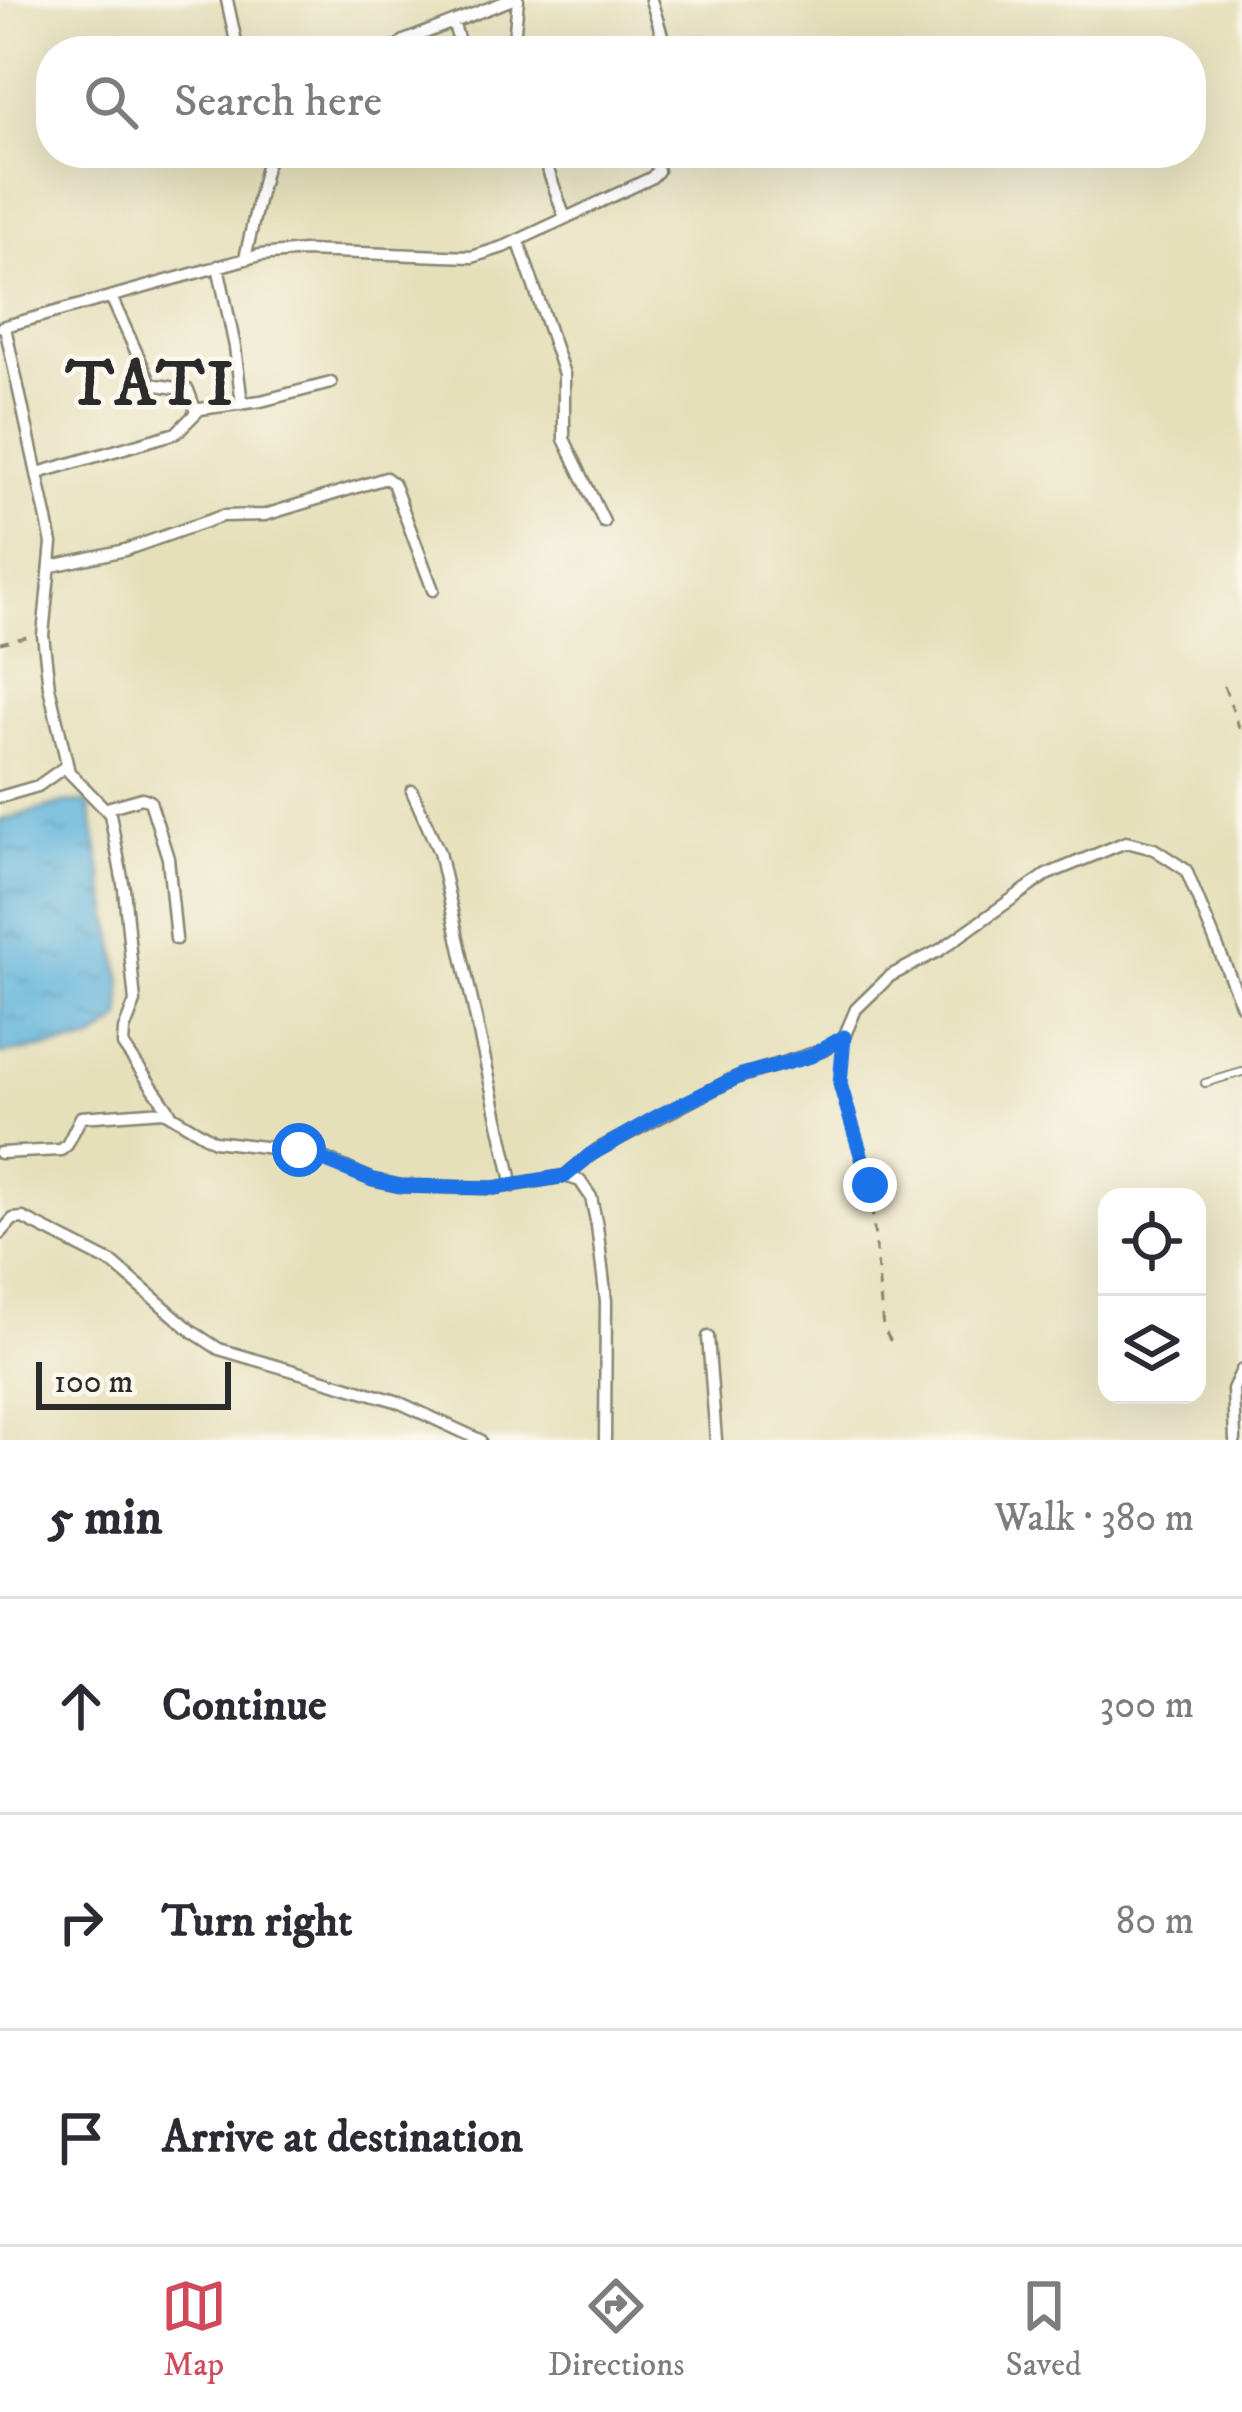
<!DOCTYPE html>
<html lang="en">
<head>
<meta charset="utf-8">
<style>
	:root { --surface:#fff; --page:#f2f2f3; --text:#2b2b33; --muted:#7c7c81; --line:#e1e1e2; --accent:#d1495b }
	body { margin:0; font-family:"IM FELL DW Pica",serif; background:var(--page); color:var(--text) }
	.controls { position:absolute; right:36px; bottom:36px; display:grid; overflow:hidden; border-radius:24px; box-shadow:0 12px 48px #0002 }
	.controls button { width:108px; height:108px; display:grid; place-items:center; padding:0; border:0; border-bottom:3px solid var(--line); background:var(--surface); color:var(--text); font:60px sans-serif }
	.scale { position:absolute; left:36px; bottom:30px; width:195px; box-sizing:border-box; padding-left:12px; border:6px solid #2b2b2b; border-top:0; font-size:33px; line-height:42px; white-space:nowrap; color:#2b2b2b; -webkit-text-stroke:9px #fbf7ec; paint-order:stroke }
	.stop { position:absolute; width:36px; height:36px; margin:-27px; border:9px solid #1a73e8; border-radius:50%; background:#fff }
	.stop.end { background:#1a73e8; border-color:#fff; box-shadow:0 3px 12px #0008 }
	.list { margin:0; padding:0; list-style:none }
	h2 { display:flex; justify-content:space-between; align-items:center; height:156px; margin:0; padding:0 48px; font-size:51px }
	h2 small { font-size:39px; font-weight:400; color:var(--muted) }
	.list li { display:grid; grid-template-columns:78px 1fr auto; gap:36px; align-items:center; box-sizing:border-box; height:216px; padding:0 48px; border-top:3px solid var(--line) }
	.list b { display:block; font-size:45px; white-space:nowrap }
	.list em { font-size:39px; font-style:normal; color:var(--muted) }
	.icon { flex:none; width:66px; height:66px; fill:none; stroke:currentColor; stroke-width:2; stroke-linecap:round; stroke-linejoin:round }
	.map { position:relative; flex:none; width:1242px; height:1440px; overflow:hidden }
	.search { position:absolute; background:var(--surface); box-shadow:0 12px 48px #0002; left:36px; right:36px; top:36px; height:132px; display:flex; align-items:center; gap:30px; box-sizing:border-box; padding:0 42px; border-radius:48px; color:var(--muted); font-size:45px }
	.sheet { height:804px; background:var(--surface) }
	nav { display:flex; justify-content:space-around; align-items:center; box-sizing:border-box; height:168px; border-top:3px solid var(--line); background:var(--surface); font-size:33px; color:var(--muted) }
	nav a { display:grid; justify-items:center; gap:6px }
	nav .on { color:var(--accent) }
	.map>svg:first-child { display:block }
	.water { fill:url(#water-ripples); stroke:#456f83; stroke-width:3 }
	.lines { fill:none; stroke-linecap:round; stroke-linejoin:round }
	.lane-casing { stroke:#888572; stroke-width:10 }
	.street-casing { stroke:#888572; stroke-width:15 }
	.path { stroke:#888572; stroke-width:3; stroke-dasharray:9 9; stroke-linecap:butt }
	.lane { stroke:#fff; stroke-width:6 }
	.street { stroke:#fff; stroke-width:10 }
	.route { stroke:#1a73e8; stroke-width:15 }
	.labels { text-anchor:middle; stroke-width:9; stroke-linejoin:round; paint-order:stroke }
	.district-label { font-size:63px; font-weight:bold; letter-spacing:3px; fill:#2b2b2b; stroke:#fbf7ec }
</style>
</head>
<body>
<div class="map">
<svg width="1242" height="1440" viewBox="0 0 1242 1440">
	<defs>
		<pattern id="water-ripples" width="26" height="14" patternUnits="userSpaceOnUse" patternTransform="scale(3)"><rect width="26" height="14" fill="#5fb3db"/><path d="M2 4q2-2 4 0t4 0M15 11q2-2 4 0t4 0" fill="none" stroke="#4f92b2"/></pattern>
	</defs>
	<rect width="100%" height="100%" fill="#fbf7ec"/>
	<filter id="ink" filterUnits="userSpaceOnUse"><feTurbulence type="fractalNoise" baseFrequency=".00833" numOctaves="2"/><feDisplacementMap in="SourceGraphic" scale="24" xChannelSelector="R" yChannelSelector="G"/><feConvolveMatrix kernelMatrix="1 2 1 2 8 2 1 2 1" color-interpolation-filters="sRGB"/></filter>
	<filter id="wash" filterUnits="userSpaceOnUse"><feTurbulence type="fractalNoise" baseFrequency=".004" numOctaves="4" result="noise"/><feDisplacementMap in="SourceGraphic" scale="48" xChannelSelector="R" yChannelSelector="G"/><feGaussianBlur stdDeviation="2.7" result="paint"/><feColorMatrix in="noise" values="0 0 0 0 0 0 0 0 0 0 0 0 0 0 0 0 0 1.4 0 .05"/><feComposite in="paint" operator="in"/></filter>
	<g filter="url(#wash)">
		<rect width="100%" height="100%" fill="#e5dfba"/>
		<path class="water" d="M 89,802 L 122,983 L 121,1019 L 92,1041 L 0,1054 L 0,821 L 64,803 Z"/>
	</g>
	<g filter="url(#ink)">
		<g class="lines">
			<defs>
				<path id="lane" d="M 1205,1083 L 1242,1072"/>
				<path id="street" d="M 227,0 L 238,51
					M 651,0 L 667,51
					M 453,22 L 462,51
					M 393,51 L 404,41 L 510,0
					M 513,51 L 518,0
					M 542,153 L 565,218
					M 518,240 L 564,374 L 564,439 L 604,522
					M 245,258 L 269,153
					M 218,266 L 235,347 L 242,404
					M 111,297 L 151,384 L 188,390 L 196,412
					M 2,327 L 260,255 L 304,251 L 472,257 L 506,246 L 651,178 L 658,171 L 654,153
					M 5,327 L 52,543 L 43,635 L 49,687 L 69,772 L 110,814 L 124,889 L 135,1002 L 124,1030 L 123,1045 L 170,1112
					M 38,473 L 176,433 L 200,409 L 261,401 L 331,383
					M 52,566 L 125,550 L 222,516 L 265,515 L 386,478 L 393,483 L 433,590
					M 412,791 L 439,852 L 513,1186
					M 0,797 L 38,786 L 66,766
					M 107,808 L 142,798 L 150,801 L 168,858 L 176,939
					M 0,1153 L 61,1150 L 67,1145 L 81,1117 L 164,1111 L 214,1141 L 313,1153 L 373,1180 L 401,1186 L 494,1188 L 565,1176 L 580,1181 L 591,1197 L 597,1226 L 606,1301 L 605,1440
					M 565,1176 L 597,1150 L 735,1078 L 824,1050 L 844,1037 L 856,1009 L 890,976 L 940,950 L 1046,875 L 1126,842 L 1154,849 L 1186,870 L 1242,1006
					M 0,1234 L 13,1219 L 23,1218 L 114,1264 L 193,1332 L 219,1349 L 396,1401 L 480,1440
					M 708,1337 L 716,1440
					M 1235,1440 L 1233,1389 L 1242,1370"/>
			</defs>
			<use href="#lane" class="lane-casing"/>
			<use href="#street" class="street-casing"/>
			<path class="path" d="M 0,643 L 30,636
				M 1224,686 L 1242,735
				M 842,1051 L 841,1093 L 870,1185 L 883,1328 L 893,1345"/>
			<use href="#lane" class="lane"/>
			<use href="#street" class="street"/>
		</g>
	</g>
	<g class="lines" filter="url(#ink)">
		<path class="route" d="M 299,1150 L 373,1180 L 400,1186 L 494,1188 L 565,1176 L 590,1155 L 660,1115 L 742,1075 L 811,1056 L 844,1037 L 840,1084 L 870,1185"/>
	</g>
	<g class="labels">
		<g class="district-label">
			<text x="151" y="404">TATI</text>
		</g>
	</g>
</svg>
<div class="controls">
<button><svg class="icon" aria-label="locate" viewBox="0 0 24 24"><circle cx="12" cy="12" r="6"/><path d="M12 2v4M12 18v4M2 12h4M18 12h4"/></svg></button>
<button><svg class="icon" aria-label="layers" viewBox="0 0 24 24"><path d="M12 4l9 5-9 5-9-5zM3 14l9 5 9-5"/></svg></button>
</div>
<div class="scale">100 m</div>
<div class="stop" style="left:299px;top:1150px"></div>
<div class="stop end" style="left:870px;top:1185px"></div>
<div class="search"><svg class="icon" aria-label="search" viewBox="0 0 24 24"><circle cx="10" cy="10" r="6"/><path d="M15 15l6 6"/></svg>Search here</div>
</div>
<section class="sheet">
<h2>5 min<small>Walk · 380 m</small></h2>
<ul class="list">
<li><svg class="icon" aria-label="ahead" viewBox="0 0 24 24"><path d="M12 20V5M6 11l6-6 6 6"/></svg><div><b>Continue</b></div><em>300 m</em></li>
<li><svg class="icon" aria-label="right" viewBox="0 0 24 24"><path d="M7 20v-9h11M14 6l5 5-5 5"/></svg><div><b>Turn right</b></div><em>80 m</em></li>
<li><svg class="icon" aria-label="arrive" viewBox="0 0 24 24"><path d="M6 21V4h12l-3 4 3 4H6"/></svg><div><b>Arrive at destination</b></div></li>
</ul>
</section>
<nav>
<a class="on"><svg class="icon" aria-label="map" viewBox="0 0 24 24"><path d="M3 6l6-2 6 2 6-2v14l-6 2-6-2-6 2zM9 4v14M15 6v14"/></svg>Map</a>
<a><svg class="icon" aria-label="directions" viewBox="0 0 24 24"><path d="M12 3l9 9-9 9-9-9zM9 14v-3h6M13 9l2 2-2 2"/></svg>Directions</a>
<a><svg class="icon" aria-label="saved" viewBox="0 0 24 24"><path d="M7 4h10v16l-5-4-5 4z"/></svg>Saved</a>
</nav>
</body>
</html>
